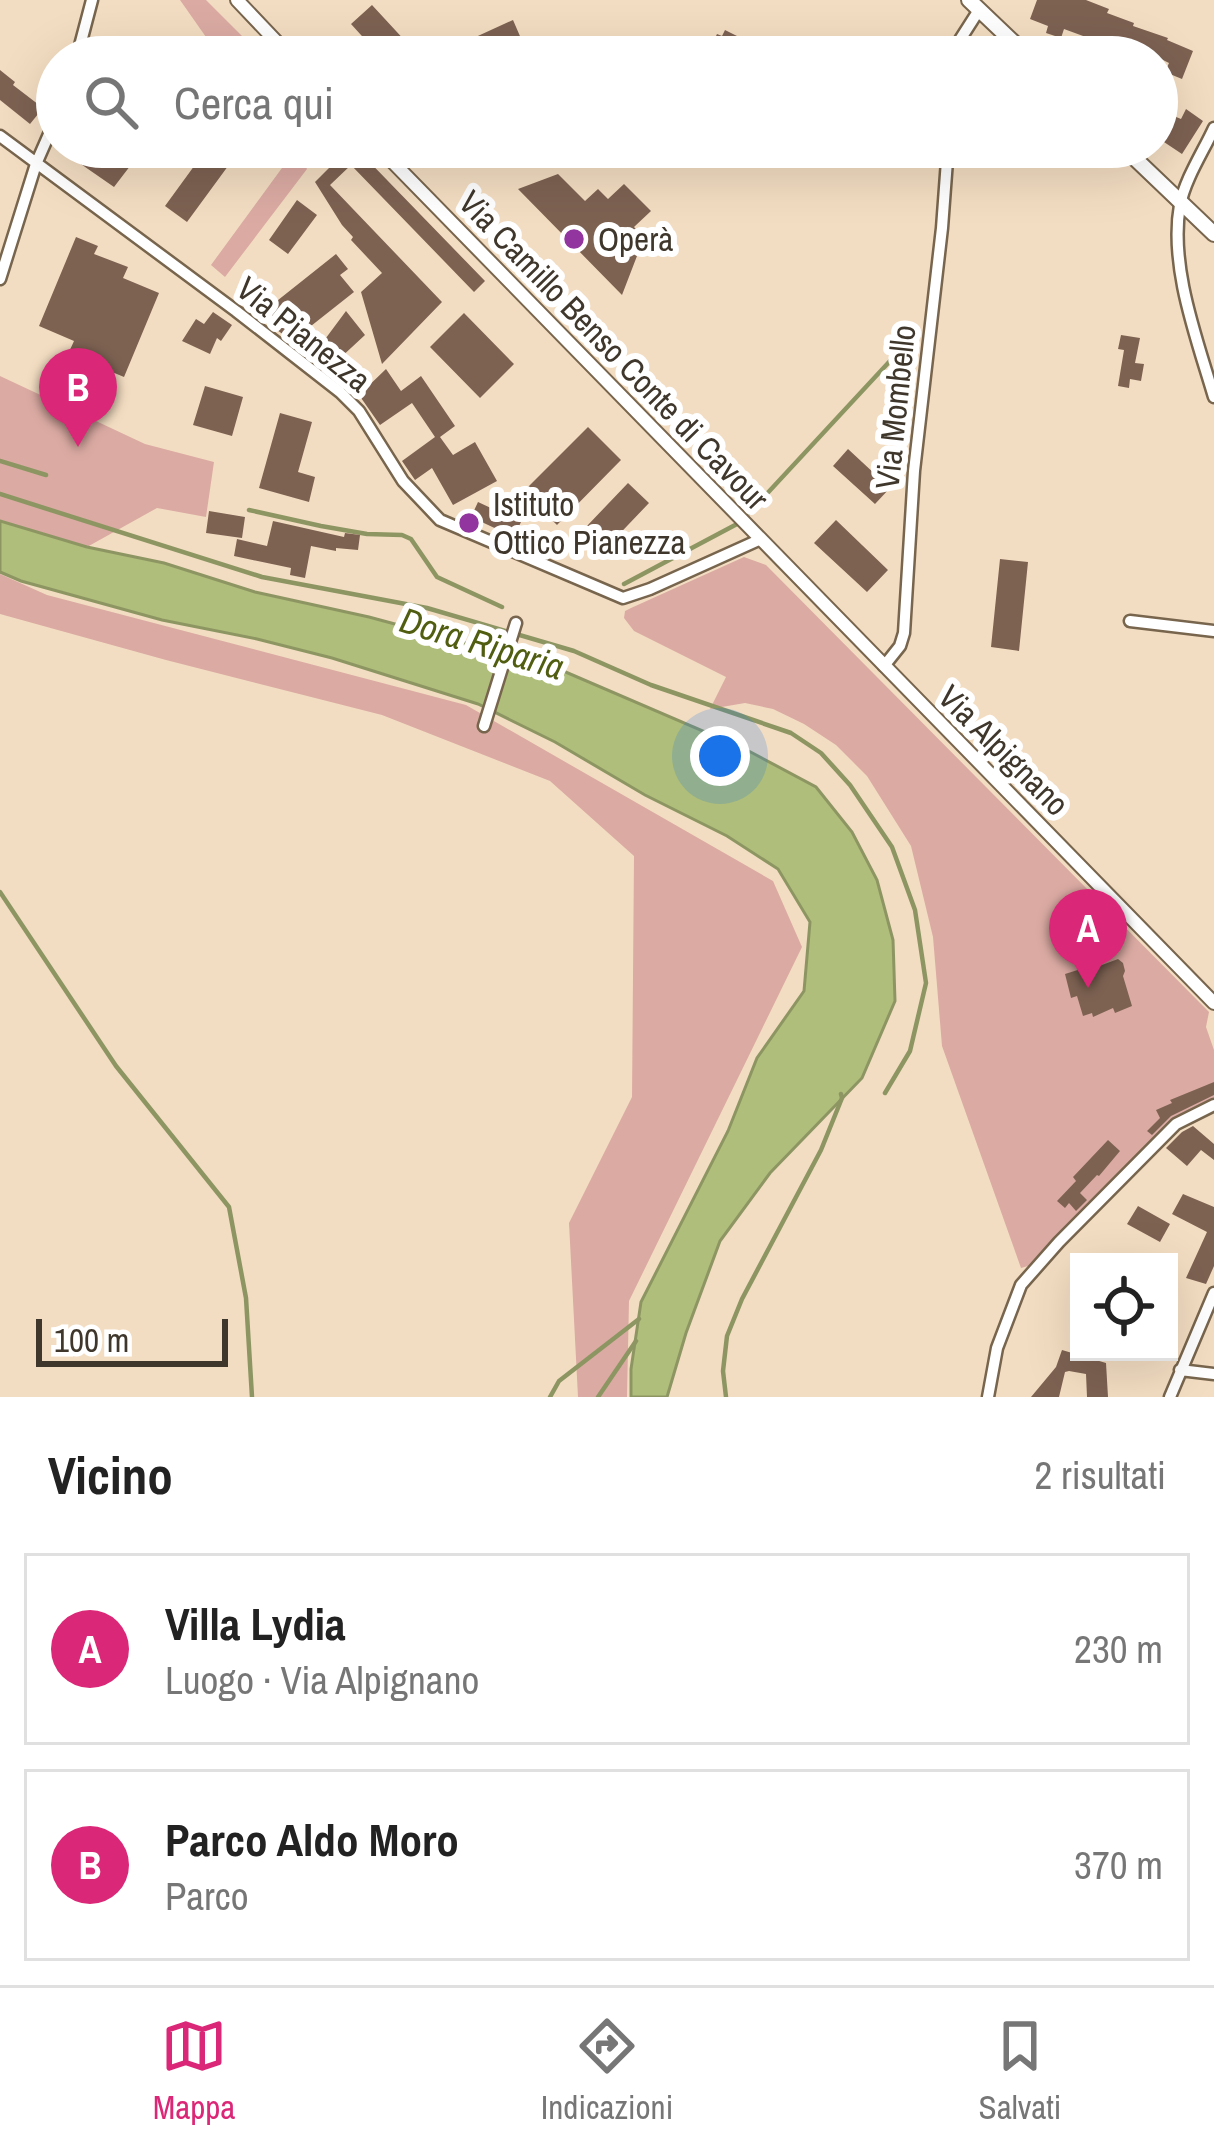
<!DOCTYPE html>
<html lang="it">
<head>
<meta charset="utf-8">
<style>
	:root { --surface:#fff; --page:#f2f2f2; --text:#222; --muted:#767676; --line:#e0e0e0; --accent:#db2777 }
	body { margin:0; font-family:"Archivo Narrow",sans-serif; background:var(--page); color:var(--text) }
	.controls { position:absolute; right:36px; bottom:36px; display:grid; overflow:hidden; border-radius:0px; box-shadow:0 12px 48px #0002 }
	.controls button { width:108px; height:108px; display:grid; place-items:center; padding:0; border:0; border-bottom:3px solid var(--line); background:var(--surface); color:var(--text); font:60px sans-serif }
	.scale { position:absolute; left:36px; bottom:30px; width:192px; box-sizing:border-box; padding-left:12px; border:6px solid #3f372c; border-top:0; font-size:33px; line-height:42px; white-space:nowrap; color:#3f372c; -webkit-text-stroke:9px #fff; paint-order:stroke }
	.you { position:absolute; left:720px; top:756px; width:42px; height:42px; margin:-30px; border:9px solid #fff; border-radius:50%; background:#1a73e8; box-shadow:0 0 0 18px #1a73e833 }
	.badge { display:grid; place-items:center; width:78px; height:78px; border-radius:50%; background:var(--accent); color:#fff; font-size:39px; font-weight:700 }
	.pin { position:absolute; translate:-50% -99px; filter:drop-shadow(0 3px 6px #0008) }
	.pin::after { content:''; position:absolute; top:63px; width:42px; height:36px; background:inherit; clip-path:polygon(0 0,100% 0,50% 100%) }
	.list { margin:0; padding:0; list-style:none }
	h2 { display:flex; justify-content:space-between; align-items:center; height:156px; margin:0; padding:0 48px; font-size:51px }
	h2 small { font-size:39px; font-weight:400; color:var(--muted) }
	.list li { display:grid; grid-template-columns:78px 1fr auto; gap:36px; align-items:center; box-sizing:border-box; height:192px; margin:0 24px 24px; padding:0 24px; border:3px solid var(--line); border-radius:0px }
	.list b { display:block; font-size:45px; white-space:nowrap }
	.list p { margin:0; font-size:39px; white-space:nowrap; color:var(--muted) }
	.list em { font-size:39px; font-style:normal; color:var(--muted) }
	.icon { flex:none; width:66px; height:66px; fill:none; stroke:currentColor; stroke-width:2; stroke-linecap:round; stroke-linejoin:round }
	.map { position:relative; flex:none; width:1214px; height:1397px; overflow:hidden }
	.search { position:absolute; background:var(--surface); box-shadow:0 12px 48px #0002; left:36px; right:36px; top:36px; height:132px; display:flex; align-items:center; gap:30px; box-sizing:border-box; padding:0 42px; border-radius:66px; color:var(--muted); font-size:45px }
	.sheet { height:588px; background:var(--surface) }
	nav { display:flex; justify-content:space-around; align-items:center; box-sizing:border-box; height:168px; border-top:3px solid var(--line); background:var(--surface); font-size:33px; color:var(--muted) }
	nav a { display:grid; justify-items:center; gap:6px }
	nav .on { color:var(--accent) }
	.map>svg:first-child { display:block }
	.green { fill:#dbaba3 }
	.water { fill:#afbe7a; stroke:#8d9663; stroke-width:3 }
	.lines { fill:none; stroke-linecap:round; stroke-linejoin:round }
	.stream { stroke:#8d9663; stroke-width:4.5 }
	.building { fill:#7d6252 }
	.minor-casing { stroke:#78654d; stroke-width:15 }
	.tertiary-casing { stroke:#78654d; stroke-width:16 }
	.secondary-casing { stroke:#78654d; stroke-width:18 }
	.minor { stroke:#fff; stroke-width:10 }
	.tertiary { stroke:#fff; stroke-width:12 }
	.secondary { stroke:#fff; stroke-width:14 }
	.poi-dot { fill:#92359f; stroke:#fff; stroke-width:4.5 }
	.labels { text-anchor:middle; stroke-width:12; stroke-linejoin:round; paint-order:stroke }
	.poi-label { font-size:33px; fill:#3f372c; stroke:#fff; text-anchor:start }
	.street-label { font-size:33px; fill:#3f372c; stroke:#fff }
	.water-label { font-size:36px; font-style:italic; fill:#515d10; stroke:#fff }
</style>
</head>
<body>
<div class="map">
<svg width="1214" height="1397" viewBox="0 0 1214 1397">
	<rect width="100%" height="100%" fill="#f3ddc2"/>
	<path class="green" d="M 180,0 L 206,0 L 263,57 L 220,57 Z
		M 283,147 L 318,147 L 303,161 L 307,169 L 225,277 L 211,265 L 290,157 Z
		M 0,376 L 145,444 L 214,462 L 206,517 L 157,508 L 87,547 L 0,521 Z
		M 744,557 L 766,565 L 1209,1012 L 1206,1027 L 1214,1050 L 1214,1100 L 1169,1121 L 1170,1124 L 1164,1127 L 1035,1261 L 1035,1264 L 1021,1268 L 942,1046 L 933,937 L 911,846 L 867,776 L 836,745 L 804,724 L 773,709 L 745,703 L 710,709 L 726,677 L 634,631 L 624,618 L 625,611 L 631,608 Z
		M 0,574 L 47,595 L 466,705 L 773,881 L 802,947 L 629,1301 L 627,1397 L 578,1397 L 569,1223 L 632,1097 L 634,856 L 550,781 L 382,715 L 166,660 L 0,614 Z"/>
	<path class="water" d="M 0,521 L 87,547 L 164,563 L 255,592 L 369,617 L 554,667 L 745,749 L 816,787 L 852,832 L 877,880 L 893,940 L 895,1001 L 862,1078 L 770,1173 L 720,1241 L 686,1333 L 667,1397 L 631,1397 L 631,1369 L 641,1302 L 728,1131 L 757,1058 L 804,991 L 810,922 L 778,869 L 727,836 L 645,795 L 555,742 L 478,704 L 332,658 L 257,639 L 162,620 L 21,581 L 0,572 Z"/>
	<g class="lines">
		<path class="stream" d="M 0,461 L 46,475
			M 0,494 L 262,577 L 427,608 L 574,651 L 651,685 L 791,733 L 821,753 L 850,785 L 892,847 L 915,910 L 926,983 L 910,1051 L 885,1093
			M 249,510 L 321,526 L 367,534 L 402,535 L 411,539 L 437,577 L 502,607
			M 749,513 L 915,334
			M 624,584 L 737,524
			M 0,892 L 116,1066 L 229,1207 L 246,1298 L 252,1397
			M 550,1397 L 559,1381 L 639,1319
			M 598,1397 L 636,1341
			M 726,1397 L 723,1371 L 727,1336 L 742,1299 L 821,1150 L 842,1098 L 841,1094"/>
	</g>
	<path class="building" d="M 1037,0 L 1086,0 L 1109,9 L 1107,13 L 1134,23 L 1133,26 L 1168,38 L 1167,40 L 1193,51 L 1182,79 L 1165,72 L 1169,63 L 1157,57 L 1125,48 L 1124,51 L 1064,29 L 1061,38 L 1046,33 L 1048,26 L 1030,19 Z
		M 372,5 L 420,57 L 381,57 L 351,24 Z
		M 513,20 L 529,57 L 432,57 Z
		M 725,30 L 747,41 L 745,45 L 749,47 L 744,57 L 706,57 L 717,34 L 722,36 Z
		M 0,70 L 15,82 L 13,85 L 43,108 L 30,124 L 0,100 Z
		M 1157,99 L 1172,106 L 1169,114 L 1181,119 L 1186,109 L 1203,121 L 1182,154 L 1161,140 L 1171,125 L 1157,118 Z
		M 69,147 L 124,147 L 137,157 L 114,187 L 75,160 Z
		M 208,147 L 242,147 L 187,222 L 165,206 Z
		M 350,147 L 355,147 L 485,281 L 474,292 L 351,165 L 330,185 L 442,302 L 382,364 L 361,292 L 382,273 L 351,240 L 353,237 L 342,225 L 315,182 Z
		M 558,174 L 585,201 L 598,189 L 608,199 L 624,184 L 651,211 L 634,227 L 643,236 L 631,249 L 637,256 L 622,295 L 518,189 Z
		M 297,200 L 317,215 L 288,254 L 269,240 Z
		M 76,237 L 98,246 L 94,254 L 128,267 L 123,278 L 159,293 L 124,377 L 88,362 L 78,385 L 59,374 L 74,341 L 39,326 Z
		M 336,254 L 348,269 L 340,275 L 354,292 L 292,341 L 258,316 Z
		M 346,311 L 365,335 L 338,360 L 320,346 Z
		M 213,312 L 232,325 L 221,341 L 217,338 L 210,354 L 182,341 L 196,319 L 204,324 Z
		M 464,313 L 514,364 L 480,398 L 430,347 Z
		M 1121,335 L 1140,338 L 1135,363 L 1144,364 L 1141,381 L 1130,379 L 1129,388 L 1118,386 L 1124,350 L 1118,349 Z
		M 386,369 L 401,391 L 421,376 L 455,426 L 440,437 L 453,455 L 475,442 L 497,481 L 453,505 L 432,468 L 415,480 L 402,461 L 435,437 L 412,403 L 380,425 L 359,395 Z
		M 205,386 L 243,397 L 232,436 L 193,425 Z
		M 280,413 L 312,422 L 298,472 L 315,477 L 309,502 L 259,488 Z
		M 588,427 L 621,460 L 557,525 L 523,492 Z
		M 848,449 L 890,488 L 875,504 L 833,466 Z
		M 628,483 L 649,503 L 607,547 L 586,527 Z
		M 478,502 L 521,522 L 514,537 L 471,517 Z
		M 209,511 L 245,517 L 242,538 L 206,533 Z
		M 836,520 L 888,570 L 867,592 L 814,543 Z
		M 273,521 L 344,537 L 345,533 L 360,535 L 358,550 L 336,548 L 336,551 L 311,546 L 305,578 L 290,575 L 291,568 L 234,556 L 237,539 L 267,546 Z
		M 1000,559 L 1028,562 L 1019,651 L 991,647 Z
		M 1118,959 L 1123,963 L 1125,971 L 1123,976 L 1132,1006 L 1115,1013 L 1113,1008 L 1093,1017 L 1092,1013 L 1083,1016 L 1077,996 L 1071,998 L 1065,974 L 1084,968 L 1086,971 Z
		M 1214,1082 L 1214,1095 L 1171,1116 L 1152,1135 L 1147,1131 L 1160,1118 L 1156,1110 L 1172,1103 L 1170,1100 Z
		M 1193,1126 L 1214,1144 L 1214,1160 L 1201,1150 L 1187,1166 L 1166,1148 L 1182,1132 Z
		M 1108,1140 L 1120,1151 L 1099,1176 L 1097,1175 L 1080,1193 L 1087,1200 L 1076,1211 L 1069,1203 L 1065,1208 L 1057,1201 L 1076,1181 L 1073,1177 Z
		M 1183,1194 L 1214,1207 L 1214,1266 L 1206,1284 L 1186,1278 L 1207,1232 L 1172,1214 Z
		M 1138,1206 L 1170,1224 L 1160,1242 L 1127,1224 Z
		M 1062,1350 L 1106,1363 L 1108,1397 L 1087,1397 L 1086,1374 L 1069,1371 L 1065,1372 L 1059,1397 L 1031,1397 L 1056,1367 Z"/>
	<g class="lines">
		<defs>
			<path id="minor" d="M 77,57 L 92,0
				M 955,57 L 956,46 L 979,10
				M 1214,128 C 1203,152 1185,179 1180,205 C 1169,266 1197,339 1214,397
				M 0,136 L 236,311 L 340,392 L 359,411 L 403,481 L 440,520 L 623,598 L 650,589 L 761,539
				M 0,279 L 36,164 L 57,116
				M 1130,621 L 1214,631
				M 884,666 L 900,646 L 904,633 L 914,471 L 942,228 L 948,147
				M 484,726 L 516,623
				M 1180,1370 L 1214,1374
				M 988,1397 L 997,1348 L 1021,1285 L 1059,1242 L 1176,1124 L 1214,1105
				M 1170,1397 L 1214,1293"/>
			<path id="tertiary" d="M 237,0 L 291,57
				M 378,147 L 1214,1003"/>
			<path id="secondary" d="M 969,0 L 1029,57
				M 1123,147 L 1214,234"/>
		</defs>
		<use href="#minor" class="minor-casing"/>
		<use href="#tertiary" class="tertiary-casing"/>
		<use href="#secondary" class="secondary-casing"/>
		<use href="#minor" class="minor"/>
		<use href="#tertiary" class="tertiary"/>
		<use href="#secondary" class="secondary"/>
	</g>
	<g class="poi-dot">
		<circle cx="574" cy="239" r="12"/>
		<circle cx="469" cy="523" r="12"/>
	</g>
	<g class="labels">
		<g class="poi-label">
			<text x="598" y="251">Operà</text>
			<text x="493" y="516">Istituto<tspan x="493" dy="38">Ottico Pianezza</tspan></text>
		</g>
		<g class="street-label">
			<text transform="translate(304 334) rotate(39)" y="12">Via Pianezza</text>
			<text transform="translate(614 350) rotate(46)" y="12">Via Camillo Benso Conte di Cavour</text>
			<text transform="translate(895 407) rotate(-84)" y="12">Via Mombello</text>
			<text transform="translate(1004 750) rotate(45)" y="12">Via Alpignano</text>
		</g>
		<g class="water-label">
			<text transform="translate(482 643) rotate(17)" y="13">Dora Riparia</text>
		</g>
	</g>
</svg>
<div class="controls">
<button><svg class="icon" aria-label="locate" viewBox="0 0 24 24"><circle cx="12" cy="12" r="6"/><path d="M12 2v4M12 18v4M2 12h4M18 12h4"/></svg></button>
</div>
<div class="scale">100 m</div>
<div class="you"></div>
<div class="pin badge" style="left:1088px;top:988px">A</div>
<div class="pin badge" style="left:78px;top:447px">B</div>
<div class="search"><svg class="icon" aria-label="search" viewBox="0 0 24 24"><circle cx="10" cy="10" r="6"/><path d="M15 15l6 6"/></svg>Cerca qui</div>
</div>
<section class="sheet">
<h2>Vicino<small>2 risultati</small></h2>
<ul class="list">
<li><span class="badge">A</span><div><b>Villa Lydia</b><p>Luogo · Via Alpignano</p></div><em>230 m</em></li>
<li><span class="badge">B</span><div><b>Parco Aldo Moro</b><p>Parco</p></div><em>370 m</em></li>
</ul>
</section>
<nav>
<a class="on"><svg class="icon" aria-label="map" viewBox="0 0 24 24"><path d="M3 6l6-2 6 2 6-2v14l-6 2-6-2-6 2zM9 4v14M15 6v14"/></svg>Mappa</a>
<a><svg class="icon" aria-label="directions" viewBox="0 0 24 24"><path d="M12 3l9 9-9 9-9-9zM9 14v-3h6M13 9l2 2-2 2"/></svg>Indicazioni</a>
<a><svg class="icon" aria-label="saved" viewBox="0 0 24 24"><path d="M7 4h10v16l-5-4-5 4z"/></svg>Salvati</a>
</nav>
</body>
</html>
